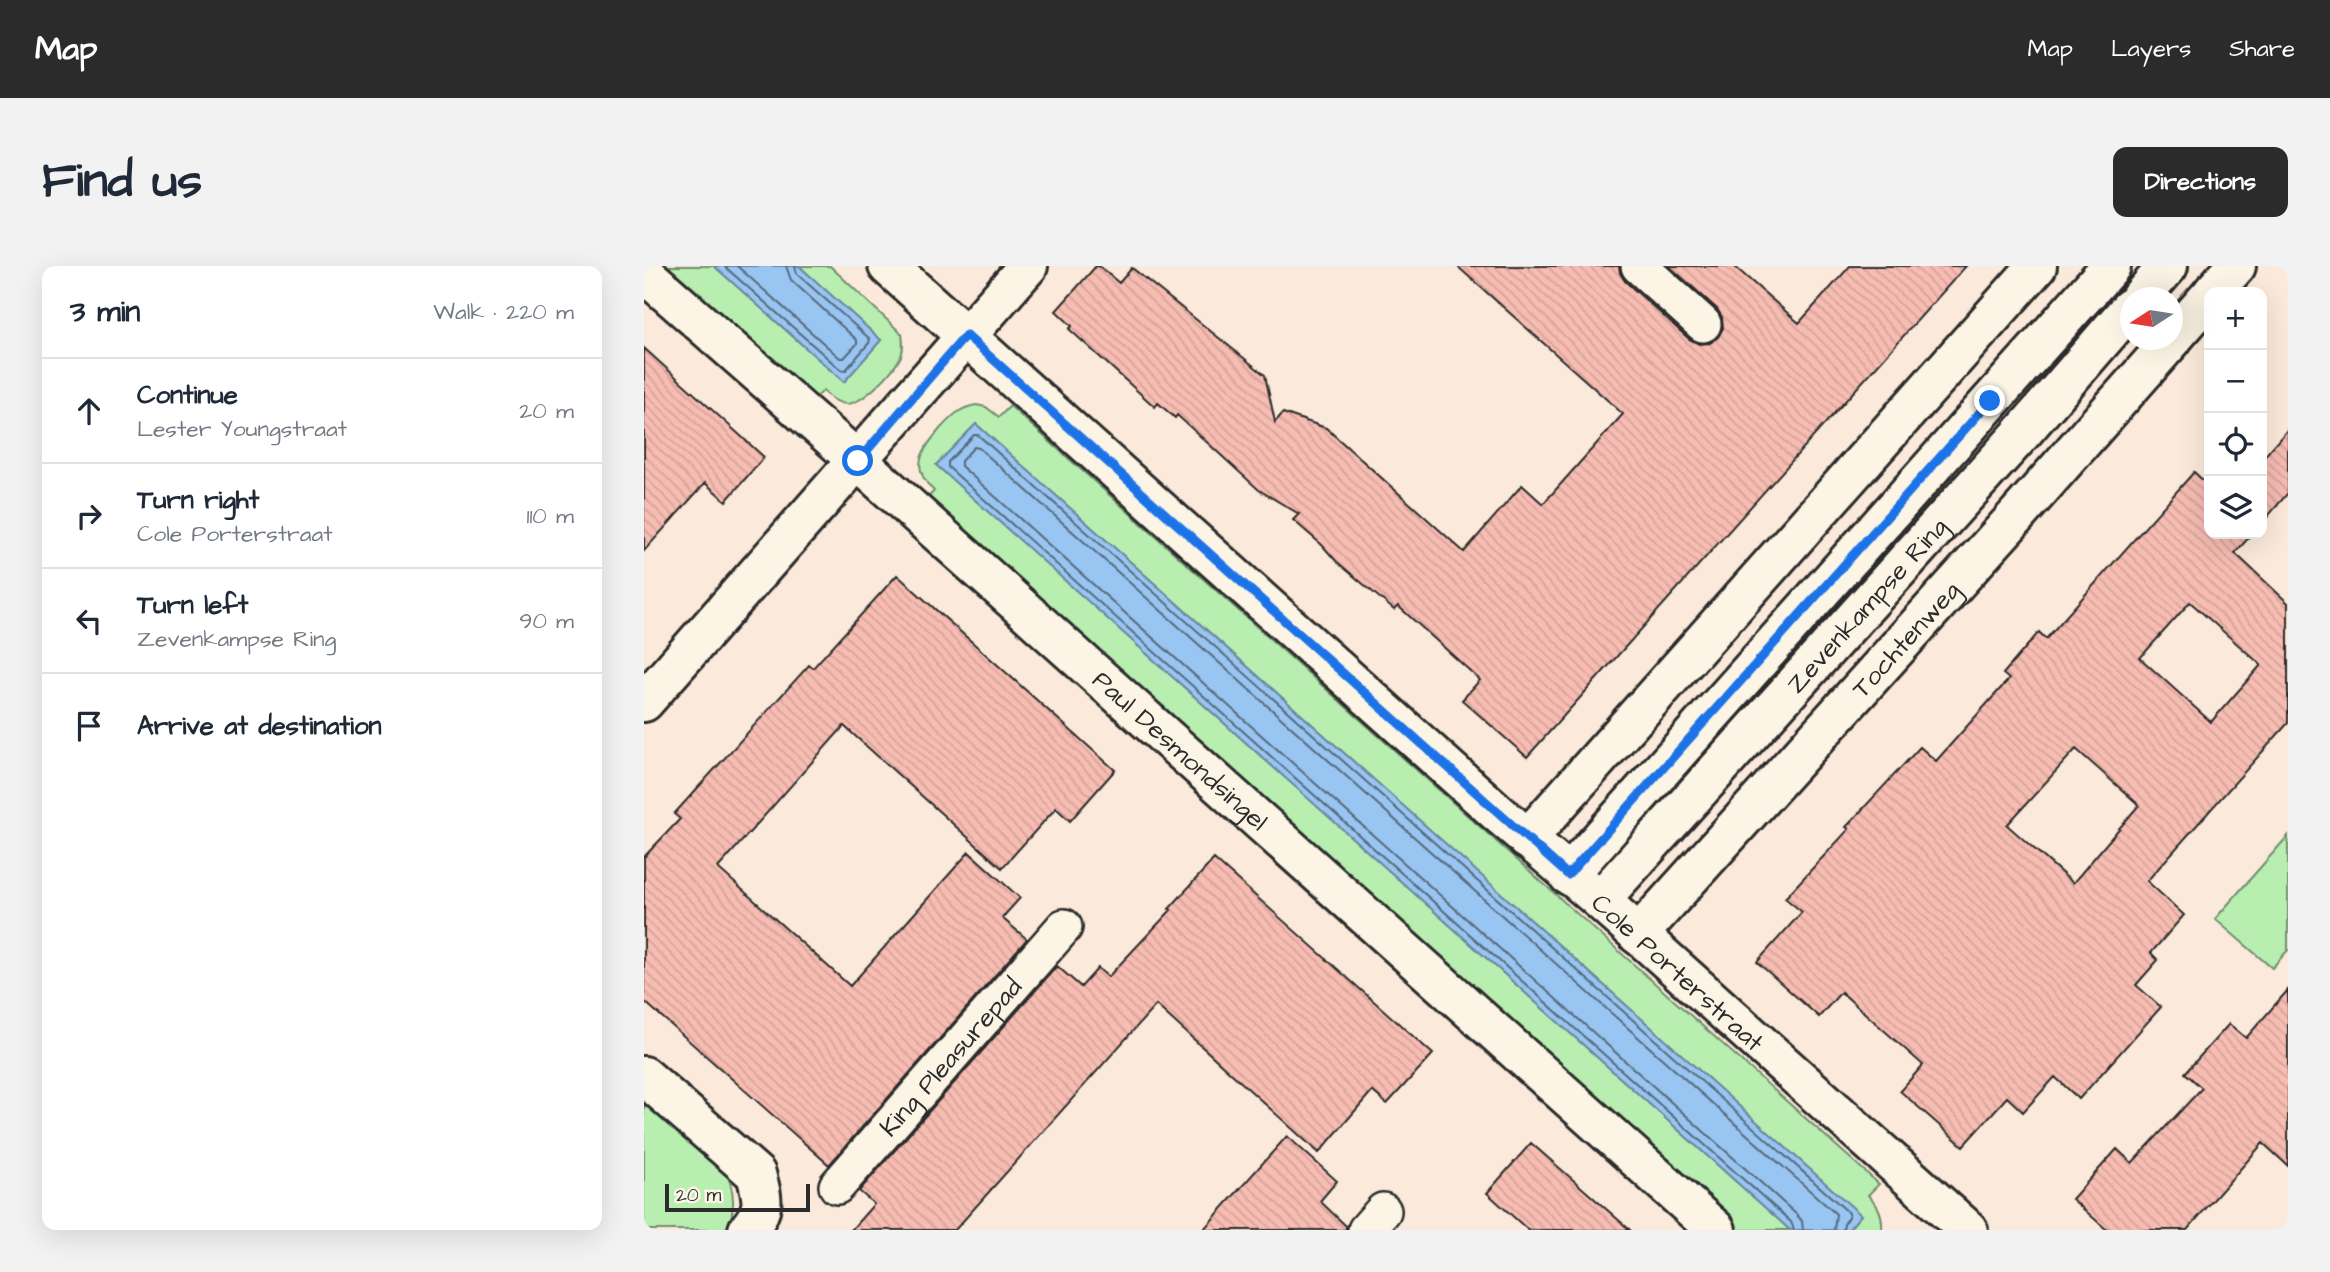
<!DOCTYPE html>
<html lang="en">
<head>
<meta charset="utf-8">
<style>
	:root { --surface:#fff; --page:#f2f2f3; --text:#1f2937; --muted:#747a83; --line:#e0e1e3; --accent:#2b2b2b }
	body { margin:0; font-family:"Architects Daughter",sans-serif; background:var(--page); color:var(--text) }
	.controls { position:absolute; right:21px; top:21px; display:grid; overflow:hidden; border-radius:14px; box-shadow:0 7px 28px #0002 }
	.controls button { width:63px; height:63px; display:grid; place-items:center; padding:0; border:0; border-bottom:2px solid var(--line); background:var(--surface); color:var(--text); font:35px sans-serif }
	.compass { position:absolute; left:1476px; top:21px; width:63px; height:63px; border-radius:50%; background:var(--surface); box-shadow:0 7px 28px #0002; rotate:258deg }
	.scale { position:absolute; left:21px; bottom:18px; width:145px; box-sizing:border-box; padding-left:7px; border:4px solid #2b2b2b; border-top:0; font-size:19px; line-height:24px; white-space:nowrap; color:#2b2b2b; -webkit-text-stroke:5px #fcf5e5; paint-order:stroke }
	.stop { position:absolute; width:21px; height:21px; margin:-16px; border:5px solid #1a73e8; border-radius:50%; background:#fff }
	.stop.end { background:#1a73e8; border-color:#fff; box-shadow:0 2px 7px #0008 }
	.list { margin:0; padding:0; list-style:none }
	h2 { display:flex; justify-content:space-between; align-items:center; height:91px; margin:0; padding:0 28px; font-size:30px }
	h2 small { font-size:23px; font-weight:400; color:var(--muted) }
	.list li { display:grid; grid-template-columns:46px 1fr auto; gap:21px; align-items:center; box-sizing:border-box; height:105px; padding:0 28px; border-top:2px solid var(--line) }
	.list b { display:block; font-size:26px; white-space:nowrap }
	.list p { margin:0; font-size:23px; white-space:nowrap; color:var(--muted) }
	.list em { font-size:23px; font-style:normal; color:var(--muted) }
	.icon { flex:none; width:38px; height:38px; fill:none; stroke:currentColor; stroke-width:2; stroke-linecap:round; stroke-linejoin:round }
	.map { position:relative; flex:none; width:1644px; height:964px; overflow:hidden; border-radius:14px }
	header { display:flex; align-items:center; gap:42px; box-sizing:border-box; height:98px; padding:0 35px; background:var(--accent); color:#fff }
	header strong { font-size:33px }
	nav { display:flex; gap:38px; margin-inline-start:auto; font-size:24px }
	.intro { display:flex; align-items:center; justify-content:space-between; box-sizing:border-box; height:168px; padding:0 42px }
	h1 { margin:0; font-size:49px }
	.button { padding:18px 32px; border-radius:14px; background:var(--accent); color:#fff; font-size:24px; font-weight:700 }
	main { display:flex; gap:42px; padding:0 42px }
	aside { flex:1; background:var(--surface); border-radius:14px; box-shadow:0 7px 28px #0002 }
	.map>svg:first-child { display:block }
	.grass { fill:#b8efb1; stroke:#728d6e; stroke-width:2 }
	.water { fill:#98c5f2; stroke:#6c87a2; stroke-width:2 }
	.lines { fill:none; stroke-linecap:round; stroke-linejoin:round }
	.shore { stroke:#57697b; stroke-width:2 }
	.building { fill:url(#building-back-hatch); stroke:#2b2b2b; stroke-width:2; fill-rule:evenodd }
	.pedestrian-casing { stroke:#2b2b2b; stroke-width:40 }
	.minor-casing { stroke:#2b2b2b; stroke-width:44 }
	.tertiary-casing { stroke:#2b2b2b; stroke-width:44 }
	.pedestrian { stroke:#fcf5e5; stroke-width:35 }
	.minor { stroke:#fcf5e5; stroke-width:38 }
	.tertiary { stroke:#fcf5e5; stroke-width:38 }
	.route { stroke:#1a73e8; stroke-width:9 }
	.labels { text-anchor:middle; stroke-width:5; stroke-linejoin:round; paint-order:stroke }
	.street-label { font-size:26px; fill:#2b2b2b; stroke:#fcf5e5 }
</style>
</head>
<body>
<header>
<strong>Map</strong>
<nav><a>Map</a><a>Layers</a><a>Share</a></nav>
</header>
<div class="intro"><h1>Find us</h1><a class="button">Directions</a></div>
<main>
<aside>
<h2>3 min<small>Walk · 220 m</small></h2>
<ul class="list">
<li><svg class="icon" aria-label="ahead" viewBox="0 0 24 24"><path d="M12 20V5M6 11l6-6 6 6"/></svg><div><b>Continue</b><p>Lester Youngstraat</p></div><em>20 m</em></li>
<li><svg class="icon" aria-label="right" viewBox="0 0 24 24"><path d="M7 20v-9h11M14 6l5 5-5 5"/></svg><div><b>Turn right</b><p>Cole Porterstraat</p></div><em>110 m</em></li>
<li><svg class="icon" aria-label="left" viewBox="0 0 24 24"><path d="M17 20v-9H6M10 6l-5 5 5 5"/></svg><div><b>Turn left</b><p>Zevenkampse Ring</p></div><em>90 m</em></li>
<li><svg class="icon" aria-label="arrive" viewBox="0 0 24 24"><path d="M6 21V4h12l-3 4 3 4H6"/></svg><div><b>Arrive at destination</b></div></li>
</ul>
</aside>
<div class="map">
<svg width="1644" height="964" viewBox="0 0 1644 964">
	<defs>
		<pattern id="building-back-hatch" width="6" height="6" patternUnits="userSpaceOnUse" patternTransform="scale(1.75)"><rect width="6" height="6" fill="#f7bcb2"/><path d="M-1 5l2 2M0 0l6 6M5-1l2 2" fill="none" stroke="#d4a299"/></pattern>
	</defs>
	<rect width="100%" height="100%" fill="#fbeadb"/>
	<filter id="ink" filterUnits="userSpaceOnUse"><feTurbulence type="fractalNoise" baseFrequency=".0143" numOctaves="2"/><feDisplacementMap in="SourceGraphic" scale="14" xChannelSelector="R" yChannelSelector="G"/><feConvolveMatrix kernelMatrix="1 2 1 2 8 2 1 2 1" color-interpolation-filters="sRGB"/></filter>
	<g filter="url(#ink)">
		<path class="grass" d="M 15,0 L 70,0 L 200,116 L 237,74 L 155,0 L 186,0 L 258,68 C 259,76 260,83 257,90 C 250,105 220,137 203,138 C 193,138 186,131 179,125 L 167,136 Z
			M 332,139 L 342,141 L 355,151 L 366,140 L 1235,918 L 1224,929 C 1235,940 1239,949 1238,964 L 1204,964 L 1217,949 L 332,158 L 292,199 L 1146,964 L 1092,964 L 279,237 L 290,225 C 265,201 278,185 296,163 C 308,150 315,142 332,139 Z
			M 1644,570 L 1644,684 L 1628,702 L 1571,653 Z
			M 0,829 L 77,898 C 91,919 93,940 83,964 L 0,964 Z"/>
		<path class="water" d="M 70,0 L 155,0 L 237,74 L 200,116 Z
			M 332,158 L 1217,949 L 1204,964 L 1146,964 L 292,199 Z"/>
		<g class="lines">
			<path class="shore" d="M 80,0 L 197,104 L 201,105 L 225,77 L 226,73 L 153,8 L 151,0
				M 93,0 L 196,92 L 200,92 L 213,78 L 213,74 L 147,14 L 142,0
				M 1150,964 L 1147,956 L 304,201 L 304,196 L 330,169 L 334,169 L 1205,947 L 1205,951 L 1200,958 L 1199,964
				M 1159,964 L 1158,955 L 1153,949 L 317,200 L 317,195 L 330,181 L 335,182 L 1192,948 L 1190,964"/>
		</g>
		<path class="building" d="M 452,0 L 455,0 L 475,17 L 488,2 L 621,109 L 631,156 L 639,147 L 682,162 L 820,286 L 878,219 L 899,238 L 979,148 L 813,0 L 975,0 L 976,7 L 981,15 L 1045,73 L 1055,78 L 1066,77 L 1074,71 L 1079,62 L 1078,51 L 1073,43 L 1025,0 L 1090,0 L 1155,57 L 1206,0 L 1322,0 L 883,491 L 818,434 L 836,414 L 754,340 L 750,344 L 692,295 L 678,279 L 649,254 L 655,248 L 615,224 L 533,149 L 531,152 L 514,137 L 511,141 L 425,63 L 428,60 L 412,45 Z
			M 0,82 L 120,191 L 82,235 L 61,217 L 0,285 Z
			M 1644,163 L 1644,227 L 1618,257 L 1618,193 Z
			M 1550,206 L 1565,220 L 1565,268 L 1608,268 L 1591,287 L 1644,337 L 1644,457 L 1503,615 L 1540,649 L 1507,687 L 1514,694 L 1492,719 L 1517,741 L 1435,833 L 1411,811 L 1379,846 L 1363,831 L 1319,880 L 1256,825 L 1279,799 L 1197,726 L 1175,751 L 1113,696 L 1158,646 L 1141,632 L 1205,563 L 1202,561 L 1276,481 L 1292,495 L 1365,413 L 1359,408 L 1395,366 L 1402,373 ZM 1546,336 L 1617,399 L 1567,456 L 1496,392 ZM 1432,483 L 1495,539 L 1429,617 L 1363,559 Z
			M 253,309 L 471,504 L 426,555 L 412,542 L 358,602 L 200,460 L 74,602 L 206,720 L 325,586 L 376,632 L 358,652 L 383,673 L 185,899 L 0,735 L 0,591 L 36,553 L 30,548 L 165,399 L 169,402 Z
			M 570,593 L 789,788 L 743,838 L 728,825 L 675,887 L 512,739 L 311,964 L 207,964 L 230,938 L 215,925 L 413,700 L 437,721 L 454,702 L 464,711 L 527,644 L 525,643 Z
			M 1644,724 L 1644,900 L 1619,877 L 1543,964 L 1463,964 L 1428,933 L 1473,883 L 1488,897 L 1558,822 L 1541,807 L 1585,758 L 1602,772 Z
			M 643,870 L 693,915 L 676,935 L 702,960 L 702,964 L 559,964 Z
			M 887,877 L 919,905 L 986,964 L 884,964 L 843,927 Z"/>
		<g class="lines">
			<defs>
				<g id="pedestrian">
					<path d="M 995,0 L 1059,58"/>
					<path id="s1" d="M 193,920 L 420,661"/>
					<path d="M 722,964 L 739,945"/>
				</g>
				<g id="minor">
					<path id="s2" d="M 0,7 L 214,195 L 1072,964"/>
					<path d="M 1569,26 L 1592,0"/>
					<path d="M 1528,73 L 1565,31"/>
					<path d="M 0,436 L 384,0"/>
					<path d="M 883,573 L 1393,0"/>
					<path d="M 956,634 L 1324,964"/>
					<path id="s3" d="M 994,669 L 1368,255 L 1528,74"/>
					<path d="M 0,810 L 112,908 C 119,935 122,942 104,964"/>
				</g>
				<g id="tertiary">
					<path id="s4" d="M 244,0 L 855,548 L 956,634 L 1377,168 L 1486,42"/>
					<path d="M 1496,32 L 1524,0"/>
					<path d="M 924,609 L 1467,0"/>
				</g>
			</defs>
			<use href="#pedestrian" class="pedestrian-casing"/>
			<use href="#minor" class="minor-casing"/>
			<use href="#tertiary" class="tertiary-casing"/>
			<use href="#pedestrian" class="pedestrian"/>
			<use href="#minor" class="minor"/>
			<use href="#tertiary" class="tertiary"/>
		</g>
	</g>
	<g class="lines" filter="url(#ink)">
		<path class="route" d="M 214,195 L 322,69 L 924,609 L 1346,135"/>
	</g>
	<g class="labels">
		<g class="street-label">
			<text dy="9" stroke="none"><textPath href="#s4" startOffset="1351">Zevenkampse Ring</textPath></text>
			<text dy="9" stroke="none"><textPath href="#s3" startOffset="399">Tochtenweg</textPath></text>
			<text dy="9" stroke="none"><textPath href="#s2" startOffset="718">Paul Desmondsingel</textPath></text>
			<text transform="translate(1034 706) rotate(42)" y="9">Cole Porterstraat</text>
			<text dy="9" stroke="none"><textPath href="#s1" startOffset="172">King Pleasurepad</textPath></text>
		</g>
	</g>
</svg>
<div class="controls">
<button>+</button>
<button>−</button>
<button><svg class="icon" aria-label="locate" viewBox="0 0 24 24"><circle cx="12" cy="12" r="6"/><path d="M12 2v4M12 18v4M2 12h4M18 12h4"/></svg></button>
<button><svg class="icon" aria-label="layers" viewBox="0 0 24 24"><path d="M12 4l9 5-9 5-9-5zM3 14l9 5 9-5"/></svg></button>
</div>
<svg class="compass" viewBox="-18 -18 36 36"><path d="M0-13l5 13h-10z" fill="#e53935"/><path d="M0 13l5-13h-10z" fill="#747a83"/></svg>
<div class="scale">20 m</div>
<div class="stop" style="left:214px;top:195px"></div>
<div class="stop end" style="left:1346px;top:135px"></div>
</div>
</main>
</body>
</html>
